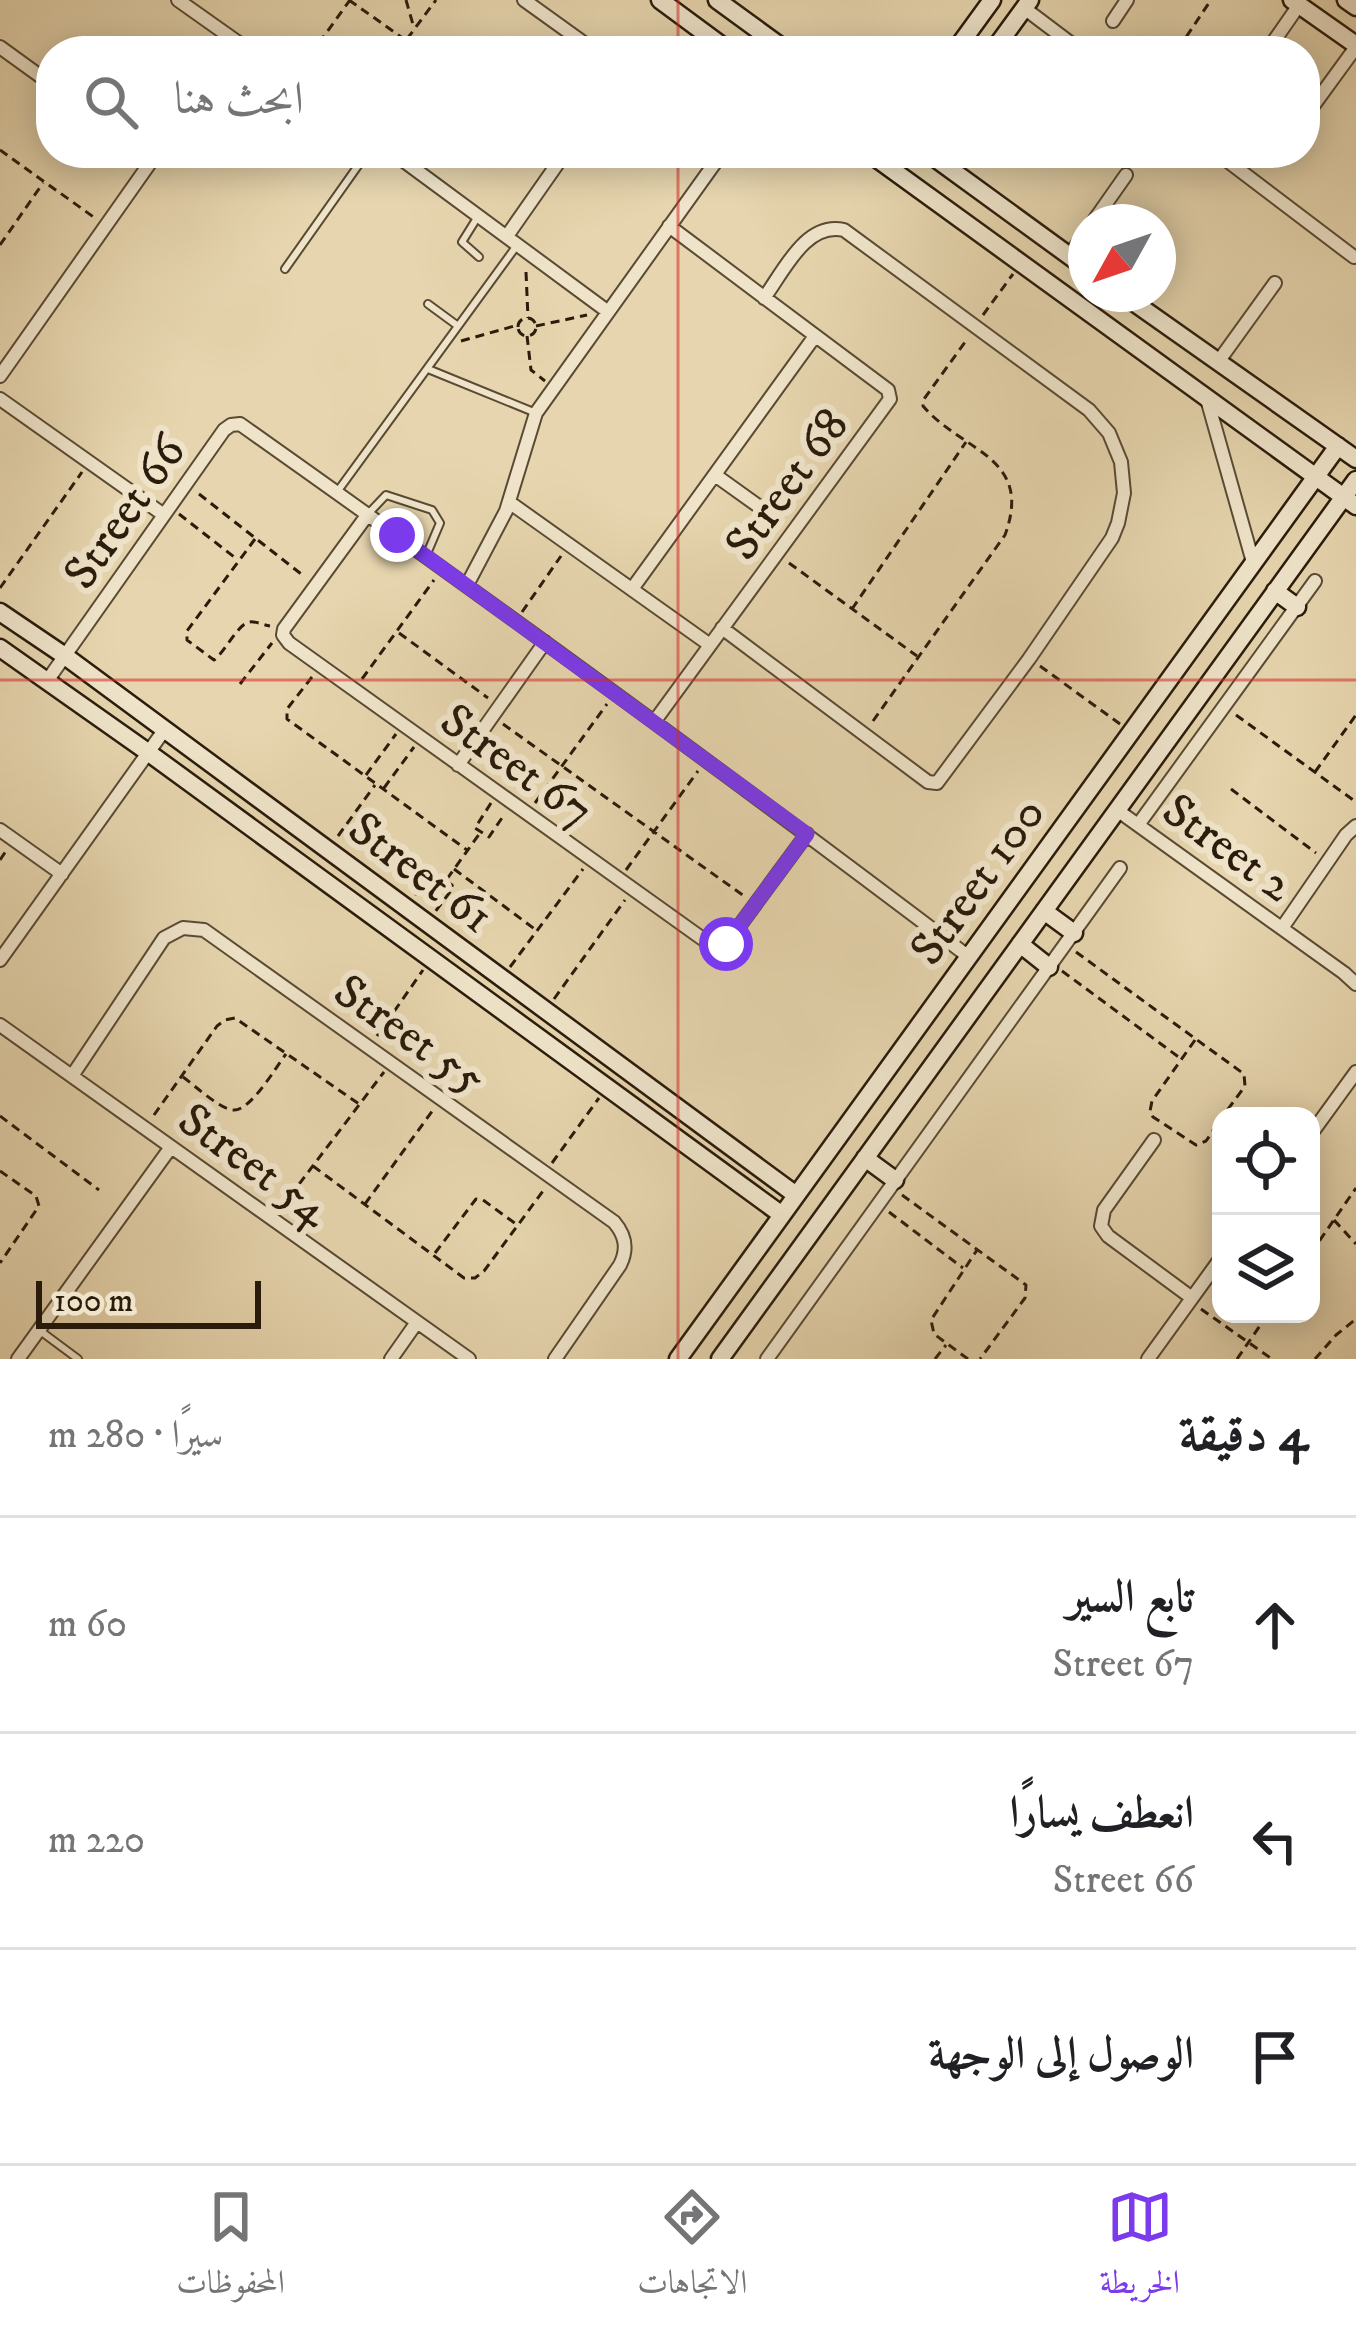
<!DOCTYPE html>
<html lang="ar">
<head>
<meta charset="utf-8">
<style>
	:root { --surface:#fff; --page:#f6f6f6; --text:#202124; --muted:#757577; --line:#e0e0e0; --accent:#7c3aed }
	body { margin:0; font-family:"IM FELL DW Pica",Amiri,serif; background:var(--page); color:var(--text); direction:rtl }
	.controls { position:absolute; right:36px; bottom:36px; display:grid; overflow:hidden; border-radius:24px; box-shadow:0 6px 30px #0003 }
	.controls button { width:108px; height:108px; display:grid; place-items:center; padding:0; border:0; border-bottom:3px solid var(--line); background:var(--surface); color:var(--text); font:60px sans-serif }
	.compass { position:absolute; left:1068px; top:204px; width:108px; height:108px; border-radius:50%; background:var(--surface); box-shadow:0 6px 30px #0003; rotate:230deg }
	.scale { position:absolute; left:36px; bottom:30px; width:225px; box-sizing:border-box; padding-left:12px; border:6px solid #2a1b0b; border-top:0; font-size:33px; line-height:42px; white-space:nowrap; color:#2a1b0b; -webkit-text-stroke:9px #efe4ca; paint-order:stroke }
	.stop { position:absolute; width:36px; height:36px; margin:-27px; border:9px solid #7c3aed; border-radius:50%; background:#fff }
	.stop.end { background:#7c3aed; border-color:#fff; box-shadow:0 3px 12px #0008 }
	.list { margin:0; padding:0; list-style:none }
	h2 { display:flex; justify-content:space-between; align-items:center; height:156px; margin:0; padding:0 48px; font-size:51px }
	h2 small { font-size:39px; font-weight:400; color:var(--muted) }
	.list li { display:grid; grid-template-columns:78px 1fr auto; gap:36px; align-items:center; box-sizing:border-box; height:216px; padding:0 48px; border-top:3px solid var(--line) }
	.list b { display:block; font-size:45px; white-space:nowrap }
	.list p { margin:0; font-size:39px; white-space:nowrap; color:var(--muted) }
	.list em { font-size:39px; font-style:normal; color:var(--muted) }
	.icon { flex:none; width:66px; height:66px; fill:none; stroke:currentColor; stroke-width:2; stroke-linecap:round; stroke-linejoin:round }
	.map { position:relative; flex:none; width:1356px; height:1359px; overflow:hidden; direction:ltr }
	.search { position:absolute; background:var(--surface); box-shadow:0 6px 30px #0003; left:36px; right:36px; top:36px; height:132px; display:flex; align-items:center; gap:30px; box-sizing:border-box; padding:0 42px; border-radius:48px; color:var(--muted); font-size:45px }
	.sheet { height:804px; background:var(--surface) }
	nav { display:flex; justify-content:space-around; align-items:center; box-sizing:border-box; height:168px; border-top:3px solid var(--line); background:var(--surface); font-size:33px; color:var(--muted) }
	nav a { display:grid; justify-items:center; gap:6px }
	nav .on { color:var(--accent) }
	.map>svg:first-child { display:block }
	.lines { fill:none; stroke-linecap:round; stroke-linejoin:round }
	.lane-casing { stroke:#594a34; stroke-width:10 }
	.street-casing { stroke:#594a34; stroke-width:16 }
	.secondary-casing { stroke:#2a1b0b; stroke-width:21 }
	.path { stroke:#2a1b0b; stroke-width:3; stroke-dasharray:9 6; stroke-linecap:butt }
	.lane { stroke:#efe4ca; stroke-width:6 }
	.street { stroke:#efe4ca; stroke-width:12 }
	.secondary { stroke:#efe4ca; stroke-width:16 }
	.route { stroke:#7c3aed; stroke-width:15 }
	.grid { fill:none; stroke:#d62828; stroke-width:3; stroke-opacity:0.55 }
	.labels { text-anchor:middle; stroke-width:12; stroke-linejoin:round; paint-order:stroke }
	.street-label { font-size:48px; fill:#2a1b0b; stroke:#efe4ca }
</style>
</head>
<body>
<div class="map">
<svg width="1356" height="1359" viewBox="0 0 1356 1359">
	<rect width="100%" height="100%" fill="#e6d5ae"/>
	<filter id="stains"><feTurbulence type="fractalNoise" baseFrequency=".00167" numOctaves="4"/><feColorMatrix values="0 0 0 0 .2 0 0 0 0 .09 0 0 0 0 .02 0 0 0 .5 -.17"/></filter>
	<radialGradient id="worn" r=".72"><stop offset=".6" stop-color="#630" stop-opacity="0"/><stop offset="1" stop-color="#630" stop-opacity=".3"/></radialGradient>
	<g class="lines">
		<defs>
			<path id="lane" d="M 343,153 L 359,164
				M 477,218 L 462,242 L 479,257
				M 285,269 L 367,153
				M 428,304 L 458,326
				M 428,369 L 536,413
				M 337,492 L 518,244
				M 368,514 L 386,495 L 432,510 L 440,523 L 426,556
				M 39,1330 L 78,1359"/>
			<path id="street" d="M 178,0 L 250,51
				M 524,0 L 595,51
				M 1024,8 L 1081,51
				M 1113,21 L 1127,0
				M 0,47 L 51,84
				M 1267,51 L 1299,5
				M 1305,117 L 1356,47
				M 393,153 L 607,311
				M 1217,153 L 1354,257
				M 1274,160 L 1279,153
				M 1093,222 L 1126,175
				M 507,236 L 565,153
				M 1069,256 L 1086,232
				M 1218,362 L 1275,283
				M 0,376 L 157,153
				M 0,399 L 164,515
				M 1207,399 L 1253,562
				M 715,475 L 775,518
				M 509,502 L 710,645
				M 368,514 L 284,629 L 283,635 L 289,643 L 714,947 L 726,944 L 807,834
				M 467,585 L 506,511 L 536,413 L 722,153
				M 632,589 L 815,336
				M 722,628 L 928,782 L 937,783 L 1029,659 L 1112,538 L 1118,523 L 1124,493 L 1121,462 L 1109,433 L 1089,410 L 844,230 C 806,221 784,271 764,298
				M 47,681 L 224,430 L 231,425 L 240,424 C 486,598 729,775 969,957
				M 654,722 L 890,399 L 888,390 L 669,226
				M 458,765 L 545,642
				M 1117,810 L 1344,973 L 1356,984
				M 1138,825 L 1315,581
				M 0,830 L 62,874
				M 1282,928 L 1346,835 L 1356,826
				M 0,960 L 165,729
				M 0,1025 L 469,1359
				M 72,1076 L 164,938 L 183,928 L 204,930 L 614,1222 C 626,1236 628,1249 620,1265 L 555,1359
				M 1311,1134 L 1356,1072
				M 1154,1140 L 1104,1210 L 1101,1226 L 1108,1236 L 1192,1298
				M 18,1359 L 171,1147
				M 391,1359 L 417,1322
				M 767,1359 L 1120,868
				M 1148,1359 L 1221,1258"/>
			<path id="secondary" d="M 660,0 L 729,51
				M 717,0 L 787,51
				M 1292,0 L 1356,45
				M 1346,0 L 1356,7
				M 955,51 L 992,0
				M 993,51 L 1030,0
				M 869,153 L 1356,506
				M 928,153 L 1086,268
				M 1122,294 L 1356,459
				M 1275,591 L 1297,607
				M 0,612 L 65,656 L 796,1195
				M 0,648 L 149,753 L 782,1215
				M 1044,911 L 1074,933
				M 1020,944 L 1049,967
				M 865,1158 L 895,1180
				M 678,1359 L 1338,446
				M 720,1359 L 1356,480"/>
		</defs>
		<use href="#lane" class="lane-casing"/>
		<use href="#street" class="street-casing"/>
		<use href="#secondary" class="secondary-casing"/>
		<path class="path" d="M 349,0 L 421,51
			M 406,0 L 414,28
			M 407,39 L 436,0
			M 319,43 L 350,0
			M 1178,49 L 1211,0
			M 0,150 L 95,218
			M 430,166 L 440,153
			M 0,245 L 43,183
			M 526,272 L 528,318
			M 983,315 L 1013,274
			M518 327a9 9 0 1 1 18 0a9 9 0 1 1-18 0Z
			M 536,326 L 587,315
			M 527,336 L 531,370 L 545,381
			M 461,341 L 518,325
			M 199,494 L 305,577
			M 179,514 L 238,560
			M 255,539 L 187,631 L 187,640 L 214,660 C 225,652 238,624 249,622 C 256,621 263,625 270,626
			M 789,563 L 917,656
			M 0,588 L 82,472
			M 852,609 L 966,442
			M 522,612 L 561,556
			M 399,633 L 488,698
			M 1040,666 L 1120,724
			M 312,677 L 287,709 L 287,719 L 467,850
			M 362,679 L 434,580
			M 240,684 L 272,643
			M 1236,715 L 1356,802
			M 873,721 L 1005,535 C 1034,456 962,452 923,406 L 924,399 L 968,338
			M 503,724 L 744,896
			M 1315,772 L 1356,715
			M 366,775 L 396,734
			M 384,788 L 414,747
			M 1231,789 L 1316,853
			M 491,803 L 475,828 L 489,837 L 504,815
			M 535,803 L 607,704
			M 338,836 L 375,785
			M 0,860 L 6,851
			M 454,869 L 536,930
			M 626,870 L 698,771
			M 447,879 L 480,833
			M 415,895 L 433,872 L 452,885 L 453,888 L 435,912
			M 1076,952 L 1244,1074 L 1245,1086 L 1223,1116
			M 510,967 L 583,869
			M 1062,971 L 1180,1058
			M 554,999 L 625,900
			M 377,1036 L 423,970
			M 1195,1040 L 1152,1101 L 1150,1111 L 1153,1117 L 1196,1145 L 1206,1141 L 1221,1119
			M 183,1077 C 194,1085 220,1109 233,1110 C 250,1112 276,1067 286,1054
			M 154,1115 L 217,1026 L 225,1020 L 235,1018 L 359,1104
			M 0,1116 L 99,1190
			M 552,1163 L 599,1098
			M 313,1166 L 464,1278 L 475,1278 L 484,1271 L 543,1191
			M 0,1171 L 36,1196 L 39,1206 L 0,1263
			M 902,1195 L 1026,1285 L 1025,1298 L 980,1359
			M 365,1204 L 433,1110
			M 281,1208 L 384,1072
			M 889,1212 L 963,1268
			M 1334,1220 L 1356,1244
			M 435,1253 L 476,1199 L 483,1200 L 516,1224
			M 1311,1253 L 1356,1188
			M 1201,1309 L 1272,1359
			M 935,1359 L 946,1345
			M 968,1359 L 934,1334 L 931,1320 L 977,1250
			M 1237,1359 L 1268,1314
			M 1315,1359 L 1336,1335 L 1356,1319"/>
		<use href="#lane" class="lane"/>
		<use href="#street" class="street"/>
		<use href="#secondary" class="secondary"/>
	</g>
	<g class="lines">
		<path class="route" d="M 397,535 L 807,834 L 726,944"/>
	</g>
	<path class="grid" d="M 678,0 L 678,51M 678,153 L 678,1359M 0,680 L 1356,680"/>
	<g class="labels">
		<g class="street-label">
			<text transform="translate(785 483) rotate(-54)" y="17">Street 68</text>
			<text transform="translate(123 511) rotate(-55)" y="17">Street 66</text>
			<text transform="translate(518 764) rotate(36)" y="17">Street 67</text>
			<text transform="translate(1229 846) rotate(36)" y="17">Street 2</text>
			<text transform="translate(422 871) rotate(37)" y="17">Street 61</text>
			<text transform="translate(976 880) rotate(-54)" y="17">Street 100</text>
			<text transform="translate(411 1033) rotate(35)" y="17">Street 55</text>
			<text transform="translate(255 1163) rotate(36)" y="17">Street 54</text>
		</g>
	</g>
	<rect width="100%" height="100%" filter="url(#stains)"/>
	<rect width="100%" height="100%" fill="url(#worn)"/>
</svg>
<div class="controls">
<button><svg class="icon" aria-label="locate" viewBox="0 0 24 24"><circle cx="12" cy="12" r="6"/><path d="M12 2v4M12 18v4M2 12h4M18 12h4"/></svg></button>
<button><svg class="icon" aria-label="layers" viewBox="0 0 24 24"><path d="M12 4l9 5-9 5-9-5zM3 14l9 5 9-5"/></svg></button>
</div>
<svg class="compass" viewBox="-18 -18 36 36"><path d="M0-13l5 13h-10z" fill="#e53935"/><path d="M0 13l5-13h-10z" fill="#757577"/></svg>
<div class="scale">100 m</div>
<div class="stop" style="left:726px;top:944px"></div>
<div class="stop end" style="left:397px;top:535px"></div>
<div class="search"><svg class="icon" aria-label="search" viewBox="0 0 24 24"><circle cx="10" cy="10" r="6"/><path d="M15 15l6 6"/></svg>ابحث هنا</div>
</div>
<section class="sheet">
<h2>4 دقيقة<small>سيرًا · 280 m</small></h2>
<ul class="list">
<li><svg class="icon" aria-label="ahead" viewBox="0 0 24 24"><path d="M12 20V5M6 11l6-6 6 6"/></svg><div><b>تابع السير</b><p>Street 67</p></div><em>60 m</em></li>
<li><svg class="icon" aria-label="left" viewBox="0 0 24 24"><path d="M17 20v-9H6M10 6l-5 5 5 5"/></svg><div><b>انعطف يسارًا</b><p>Street 66</p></div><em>220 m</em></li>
<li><svg class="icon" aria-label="arrive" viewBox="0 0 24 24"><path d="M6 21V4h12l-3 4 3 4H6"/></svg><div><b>الوصول إلى الوجهة</b></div></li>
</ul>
</section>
<nav>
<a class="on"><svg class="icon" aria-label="map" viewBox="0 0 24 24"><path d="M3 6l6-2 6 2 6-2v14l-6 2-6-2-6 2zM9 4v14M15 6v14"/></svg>الخريطة</a>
<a><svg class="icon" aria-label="directions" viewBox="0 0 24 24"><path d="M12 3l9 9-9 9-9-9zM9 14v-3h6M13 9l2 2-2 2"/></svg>الاتجاهات</a>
<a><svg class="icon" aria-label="saved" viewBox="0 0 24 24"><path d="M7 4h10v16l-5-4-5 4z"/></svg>المحفوظات</a>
</nav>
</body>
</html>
